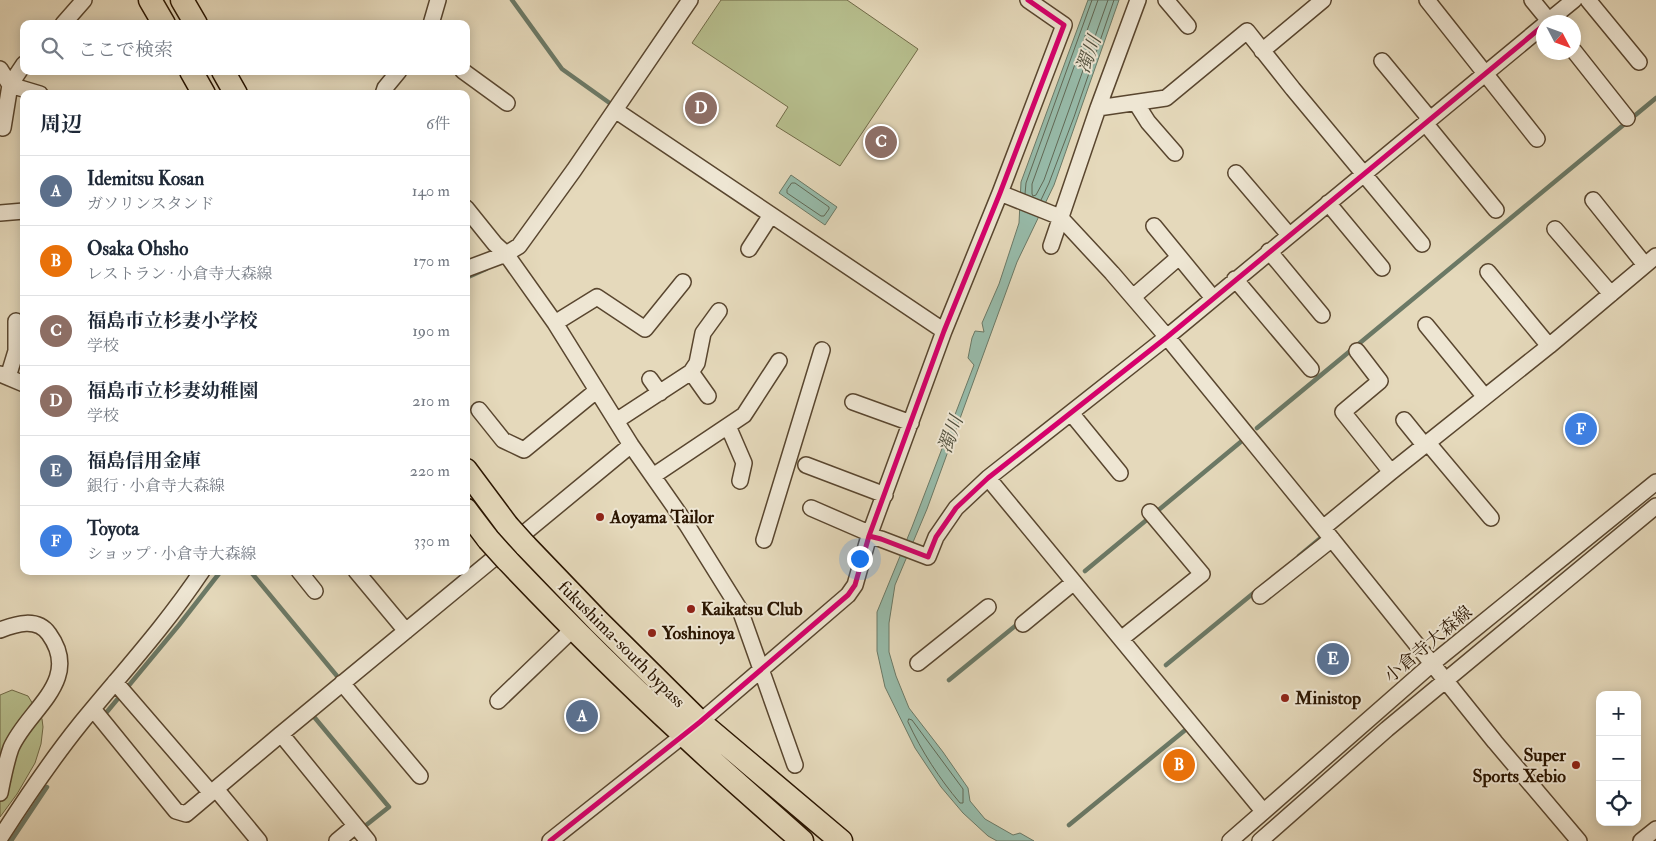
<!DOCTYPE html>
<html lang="ja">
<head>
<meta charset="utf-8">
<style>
	:root { --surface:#fff; --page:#f6f6f7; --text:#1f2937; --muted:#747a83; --line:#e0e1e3; --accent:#b45309 }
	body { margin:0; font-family:"IM FELL Double Pica","Noto Serif JP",serif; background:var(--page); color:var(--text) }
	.controls { position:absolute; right:15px; bottom:15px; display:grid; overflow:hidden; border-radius:10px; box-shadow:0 2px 12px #0003 }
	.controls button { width:45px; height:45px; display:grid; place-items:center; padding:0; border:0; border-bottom:1px solid var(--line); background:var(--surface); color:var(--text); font:25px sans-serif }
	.compass { position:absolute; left:1536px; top:15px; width:45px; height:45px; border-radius:50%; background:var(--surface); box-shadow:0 2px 12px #0003; rotate:131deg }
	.you { position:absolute; left:859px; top:558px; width:18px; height:18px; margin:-12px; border:4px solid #fff; border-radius:50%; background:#1a73e8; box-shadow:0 0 0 8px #1a73e833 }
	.badge { display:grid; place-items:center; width:32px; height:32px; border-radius:50%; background:var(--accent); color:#fff; font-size:16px; font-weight:700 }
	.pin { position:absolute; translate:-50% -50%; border:2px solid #fff; box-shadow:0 1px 5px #0006 }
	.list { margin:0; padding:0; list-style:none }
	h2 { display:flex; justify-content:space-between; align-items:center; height:65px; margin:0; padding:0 20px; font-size:21px }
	h2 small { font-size:16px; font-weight:400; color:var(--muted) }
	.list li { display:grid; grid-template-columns:32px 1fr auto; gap:15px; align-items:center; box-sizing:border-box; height:70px; padding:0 20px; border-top:1px solid var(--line) }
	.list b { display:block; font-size:19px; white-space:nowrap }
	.list p { margin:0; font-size:16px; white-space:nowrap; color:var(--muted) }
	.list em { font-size:16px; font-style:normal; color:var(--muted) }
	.icon { flex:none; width:28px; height:28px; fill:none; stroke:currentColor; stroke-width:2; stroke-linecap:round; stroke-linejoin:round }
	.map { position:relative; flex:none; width:1656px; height:841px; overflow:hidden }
	.search { position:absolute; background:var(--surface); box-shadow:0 2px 12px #0003; left:20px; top:20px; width:450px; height:55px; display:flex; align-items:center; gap:12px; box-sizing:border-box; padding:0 18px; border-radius:10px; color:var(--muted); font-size:19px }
	.panel { position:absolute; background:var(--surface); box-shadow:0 2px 12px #0003; left:20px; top:90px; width:450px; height:485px; border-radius:10px }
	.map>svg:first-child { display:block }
	.green { fill:#b7bf8e; stroke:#706a47 }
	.water { fill:#97bbaa; stroke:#6b7966 }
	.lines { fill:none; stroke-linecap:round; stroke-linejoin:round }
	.shore { stroke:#606855; stroke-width:1 }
	.stream { stroke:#6b7966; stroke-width:4.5 }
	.minor-casing { stroke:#59462f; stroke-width:18 }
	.highway-casing { stroke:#2a1500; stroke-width:25 }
	.minor { stroke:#eee6d3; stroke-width:15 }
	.highway { stroke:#e5d9bb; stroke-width:22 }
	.highway-bridge-casing { stroke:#2a1500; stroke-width:25; stroke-linecap:butt }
	.highway-bridge { stroke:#e5d9bb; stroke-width:22 }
	.cycleway-casing { stroke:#eee6d3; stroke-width:8 }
	.cycleway { stroke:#d6006c; stroke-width:5 }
	.poi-dot { fill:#8f2418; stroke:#eee6d3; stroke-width:2 }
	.labels { text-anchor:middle; stroke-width:4; stroke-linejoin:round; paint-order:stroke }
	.poi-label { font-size:18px; font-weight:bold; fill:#2a1500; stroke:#eee6d3; text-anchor:start }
	.street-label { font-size:18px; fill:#2a1500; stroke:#eee6d3 }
	.water-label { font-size:19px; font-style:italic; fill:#504f3c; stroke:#eee6d3 }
</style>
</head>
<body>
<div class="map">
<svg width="1656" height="841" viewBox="0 0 1656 841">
	<rect width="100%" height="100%" fill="#e5d9bb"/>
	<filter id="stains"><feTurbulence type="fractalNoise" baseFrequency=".004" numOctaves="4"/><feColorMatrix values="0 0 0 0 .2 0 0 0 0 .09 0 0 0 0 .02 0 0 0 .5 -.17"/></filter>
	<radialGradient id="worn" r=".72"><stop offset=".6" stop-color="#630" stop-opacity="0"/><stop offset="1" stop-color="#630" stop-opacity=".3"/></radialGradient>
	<path class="green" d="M 721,0 L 847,0 L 918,49 L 840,166 L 776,126 L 788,107 L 692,43 Z
		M 12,690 L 28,696 L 42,719 L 43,727 L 41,744 L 35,763 L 17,794 L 0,817 L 0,695 Z"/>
	<path class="water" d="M 1088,0 L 1119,0 L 1054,185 L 1017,262 L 927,509 L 895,585 L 889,623 L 889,652 L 896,676 L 909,708 L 943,752 L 968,788 L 970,801 L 985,819 L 1013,835 L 1020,833 L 1034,841 L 997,841 L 988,836 L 963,813 L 941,787 L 915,748 L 885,687 L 877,651 L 877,612 L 912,527 L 974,365 L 968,358 L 972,338 L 975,331 L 984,332 L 982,323 L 999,284 L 1019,223 L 1021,182 Z
		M 791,175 L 837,207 L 825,225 L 779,193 Z"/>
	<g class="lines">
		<path class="shore" d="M 1098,0 L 1032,184 L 1032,194 L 1033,196 L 1036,195 L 1044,180 L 1108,0
			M 792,183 L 795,183 L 829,207 L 829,209 L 824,216 L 821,216 L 787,193 L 787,190 Z
			M 1025,194 L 1026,183 L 1092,0
			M 1041,200 L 1049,183 L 1074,117 L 1114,0
			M 909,719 L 912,720 L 963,789 L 963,803 L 960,803 C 939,778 922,752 908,722 Z"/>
		<path class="stream" d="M 512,0 L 562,69 L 611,104
			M 466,278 L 486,269
			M 1257,428 L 1656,98
			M 1299,556 L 1323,536
			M 250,571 L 337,676 L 339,679 L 337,680
			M 1085,571 L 1243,440
			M 1166,665 L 1256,591
			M 949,680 L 1020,622
			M 310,712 L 389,807 L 365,826
			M 106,713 L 179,625 L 221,571
			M 1069,825 L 1189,727
			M 11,841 L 47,787"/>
		<defs>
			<path id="minor" d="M 1166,0 L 1188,26
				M 1427,0 L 1537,139
				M 1532,0 L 1550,22
				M 1588,0 L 1639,62
				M 1547,22 L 1574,0
				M 63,24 L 84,0
				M 431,24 L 438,0
				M 1262,51 L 1323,0
				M 1574,51 L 1627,118
				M 1382,61 L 1430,119
				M 0,69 L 10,85 L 40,94
				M 463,71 L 507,103
				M 383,94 L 385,88 L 399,71
				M 1136,103 L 1148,122 L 1175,153
				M 1098,108 L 1166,98 L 1247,31 L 1293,89 L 1422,244
				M 615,110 L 944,331
				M 1425,123 L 1496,210
				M 3,128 L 10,85 L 24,64
				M 1236,173 L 1289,235
				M 1000,193 L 1060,217 L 1112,273 L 1167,337 L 1323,528 L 1495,742 L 1579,841
				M 1593,200 L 1645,265
				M 1328,203 L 1382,268
				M 466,208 L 495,244 L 506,254 L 555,323 L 631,445 L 687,525 L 740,610 L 795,765
				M 0,213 L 24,211
				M 1154,226 L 1213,298
				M 1555,229 L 1611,294
				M 1051,246 L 1098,108 L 1138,0
				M 749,249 L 771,215
				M 1269,251 L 1322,315
				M 466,269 L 506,254 L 519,246 L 574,170 L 690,0
				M 1488,272 L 1549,346
				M 1235,279 L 1311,369
				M 1133,297 L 1179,257
				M 555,323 L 597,297 L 645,329 L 683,282
				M 1426,325 L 1485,397
				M 1357,351 L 1380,381 L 1343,412 L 1391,472
				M 691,372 L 708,396
				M 0,374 L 24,384
				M 8,377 L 16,351 L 16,321
				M 650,379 L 660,393
				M 853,402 L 911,423
				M 479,410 L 503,440 L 524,450 L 596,391
				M 1071,413 L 1120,473
				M 1404,420 L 1425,446
				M 616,421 L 691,372 L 697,363 L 703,333 L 719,311
				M 728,426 L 744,463 L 740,481
				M 1428,443 L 1491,518
				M 806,465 L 885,495
				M 653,476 L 744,415 L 779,361
				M 988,478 L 1263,811
				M 811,508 L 871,534
				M 1323,528 L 1391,472 L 1549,346 L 1656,256
				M 869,536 L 881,539 L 928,557 L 936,537 L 956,508 L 988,478 L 1167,337 L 1544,25
				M 764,540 L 822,350
				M 299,571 L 315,591
				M 356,571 L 406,631
				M 1260,596 L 1332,539
				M 1023,624 L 1074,582
				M 0,630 C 16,624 37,617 49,634 C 83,681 27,710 11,748 C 6,762 3,778 0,793
				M 1121,639 L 1202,574 L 1150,512
				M 918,663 L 988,607
				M 115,682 L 211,793
				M 342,683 L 420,776
				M 498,701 L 573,629
				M 93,709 L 176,811 L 186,814 L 281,734 L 368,841
				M 281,734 L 631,445
				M 216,789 L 259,841
				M 0,838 C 25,799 52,759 81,723 C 122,673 166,625 202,571
				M 337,841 L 355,826
				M 550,841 L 700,722 L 848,595 L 855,585 L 869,536 L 944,331 L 1000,193 L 1064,25 L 1028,0
				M 1230,841 L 1433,663 L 1656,482
				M 1260,841 L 1387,729 L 1656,506
				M 1641,841 L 1656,829"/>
			<path id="highway" d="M 150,0 L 164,24
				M 182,0 L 196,24
				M 191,71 L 204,94
				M 223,71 L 236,94
				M 466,470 L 507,525
				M 466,510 L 488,539
				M 525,545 L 598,621 L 700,722 L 841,841
				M 507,560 C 564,620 622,678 683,734 C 722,771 762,805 802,841"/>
		</defs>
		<use href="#minor" class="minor-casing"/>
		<use href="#highway" class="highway-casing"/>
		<use href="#minor" class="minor"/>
		<use href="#highway" class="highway"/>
		<defs>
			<path id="highway-bridge" d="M 507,525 L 525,545
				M 488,539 L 507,560"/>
		</defs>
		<use href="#highway-bridge" class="highway-bridge-casing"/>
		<use href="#highway-bridge" class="highway-bridge"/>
		<defs>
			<path id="cycleway" d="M 869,536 L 881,539 L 928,557 L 936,537 L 956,508 L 988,478 L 1167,337 L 1544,25
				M 550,841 L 700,722 L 848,595 L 855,585 L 869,536 L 944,331 L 1000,193 L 1064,25 L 1028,0"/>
		</defs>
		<use href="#cycleway" class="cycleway-casing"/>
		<use href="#cycleway" class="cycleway"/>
	</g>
	<g class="poi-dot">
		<circle cx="600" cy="517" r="5"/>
		<circle cx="691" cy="609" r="5"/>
		<circle cx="652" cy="633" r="5"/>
		<circle cx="1285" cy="698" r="5"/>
		<circle cx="1576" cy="765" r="5"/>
	</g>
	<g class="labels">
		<g class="poi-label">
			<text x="610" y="523">Aoyama Tailor</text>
			<text x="701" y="615">Kaikatsu Club</text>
			<text x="662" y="639">Yoshinoya</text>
			<text x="1295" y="704">Ministop</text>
			<text x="1566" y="761" text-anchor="end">Super<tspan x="1566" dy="21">Sports Xebio</tspan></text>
		</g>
		<g class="street-label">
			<text transform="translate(622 644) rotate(45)" y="6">fukushima-south bypass</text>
			<text transform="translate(1428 644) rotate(-40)" y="6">小倉寺大森線</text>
		</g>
		<g class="water-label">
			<text transform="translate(1088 54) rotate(-70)" y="7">濁川</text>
			<text transform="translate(950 434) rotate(-70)" y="7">濁川</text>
		</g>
	</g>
	<rect width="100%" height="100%" filter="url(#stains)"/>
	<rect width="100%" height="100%" fill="url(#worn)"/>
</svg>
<div class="controls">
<button>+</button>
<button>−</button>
<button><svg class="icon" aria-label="locate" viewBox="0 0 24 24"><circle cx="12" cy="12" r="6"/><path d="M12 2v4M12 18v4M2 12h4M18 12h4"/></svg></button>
</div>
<svg class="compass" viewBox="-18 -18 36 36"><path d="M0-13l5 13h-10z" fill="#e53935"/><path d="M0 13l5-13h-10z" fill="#747a83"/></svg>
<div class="you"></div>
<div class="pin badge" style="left:582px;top:716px;background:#5c6f8a">A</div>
<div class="pin badge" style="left:1179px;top:765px;background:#e8710a">B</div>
<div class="pin badge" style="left:881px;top:142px;background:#8d6e63">C</div>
<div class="pin badge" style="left:701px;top:108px;background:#8d6e63">D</div>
<div class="pin badge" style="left:1333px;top:659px;background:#5c6f8a">E</div>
<div class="pin badge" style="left:1581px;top:429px;background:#3f7fe0">F</div>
<div class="search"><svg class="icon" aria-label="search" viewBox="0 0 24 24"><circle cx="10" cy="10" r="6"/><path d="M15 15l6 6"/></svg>ここで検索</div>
<section class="panel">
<h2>周辺<small>6件</small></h2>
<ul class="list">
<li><span class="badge" style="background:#5c6f8a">A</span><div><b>Idemitsu Kosan</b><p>ガソリンスタンド</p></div><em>140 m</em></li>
<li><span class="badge" style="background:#e8710a">B</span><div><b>Osaka Ohsho</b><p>レストラン · 小倉寺大森線</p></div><em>170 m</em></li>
<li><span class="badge" style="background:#8d6e63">C</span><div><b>福島市立杉妻小学校</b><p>学校</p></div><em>190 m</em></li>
<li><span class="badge" style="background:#8d6e63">D</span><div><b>福島市立杉妻幼稚園</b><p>学校</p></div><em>210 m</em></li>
<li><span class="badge" style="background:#5c6f8a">E</span><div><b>福島信用金庫</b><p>銀行 · 小倉寺大森線</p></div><em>220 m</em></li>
<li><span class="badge" style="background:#3f7fe0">F</span><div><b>Toyota</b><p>ショップ · 小倉寺大森線</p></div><em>330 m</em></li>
</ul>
</section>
</div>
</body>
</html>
